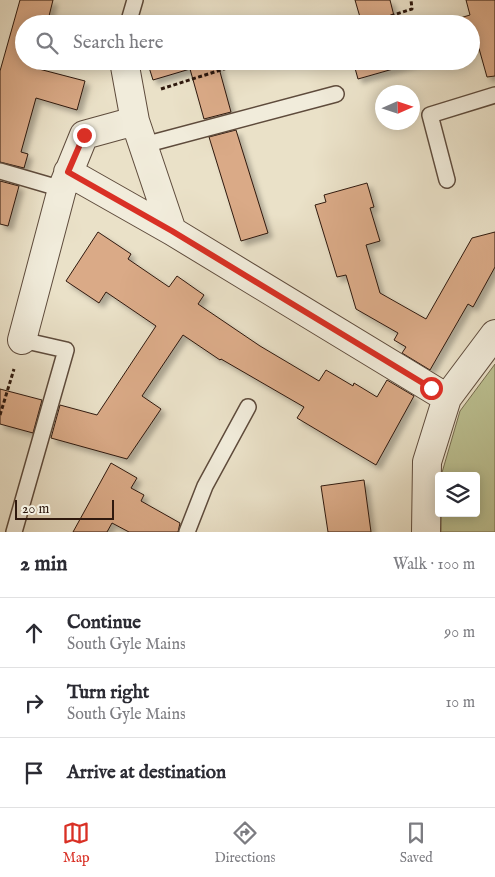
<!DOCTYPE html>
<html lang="en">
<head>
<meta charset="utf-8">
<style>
	:root { --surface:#fff; --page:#f2f2f3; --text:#2b2b33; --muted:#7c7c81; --line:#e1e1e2; --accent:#d93025 }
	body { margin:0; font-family:"IM FELL English",serif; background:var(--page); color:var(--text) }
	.controls { position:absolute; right:15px; bottom:15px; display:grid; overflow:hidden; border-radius:5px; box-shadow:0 2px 12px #0003 }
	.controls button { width:45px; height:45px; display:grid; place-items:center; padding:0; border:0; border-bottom:1px solid var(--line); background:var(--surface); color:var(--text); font:25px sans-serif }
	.compass { position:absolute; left:375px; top:85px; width:45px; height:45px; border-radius:50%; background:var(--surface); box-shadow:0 2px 12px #0003; rotate:87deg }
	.scale { position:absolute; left:15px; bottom:12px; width:99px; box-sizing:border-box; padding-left:5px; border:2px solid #2f190e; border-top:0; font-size:14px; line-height:18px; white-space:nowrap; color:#2f190e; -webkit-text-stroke:4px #f1ecdb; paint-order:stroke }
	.stop { position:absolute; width:15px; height:15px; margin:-11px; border:4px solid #d93025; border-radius:50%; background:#fff }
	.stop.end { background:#d93025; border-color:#fff; box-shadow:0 1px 5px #0008 }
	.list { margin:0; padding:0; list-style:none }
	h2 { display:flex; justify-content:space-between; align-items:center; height:65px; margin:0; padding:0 20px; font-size:21px }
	h2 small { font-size:16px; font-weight:400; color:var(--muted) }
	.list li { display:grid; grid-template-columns:32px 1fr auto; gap:15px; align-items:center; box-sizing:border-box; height:70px; padding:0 20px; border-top:1px solid var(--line) }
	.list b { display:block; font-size:19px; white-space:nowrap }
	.list p { margin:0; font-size:16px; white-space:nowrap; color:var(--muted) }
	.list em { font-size:16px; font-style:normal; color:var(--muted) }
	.icon { flex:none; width:28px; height:28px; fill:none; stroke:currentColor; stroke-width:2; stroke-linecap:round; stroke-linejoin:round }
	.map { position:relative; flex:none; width:495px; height:532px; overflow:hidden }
	.search { position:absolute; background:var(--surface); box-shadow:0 2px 12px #0003; left:15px; right:15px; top:15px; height:55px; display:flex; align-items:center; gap:12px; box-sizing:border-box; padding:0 18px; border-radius:28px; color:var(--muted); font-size:19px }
	.sheet { height:275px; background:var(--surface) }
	nav { display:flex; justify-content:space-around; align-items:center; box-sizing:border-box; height:70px; border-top:1px solid var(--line); background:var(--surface); font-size:14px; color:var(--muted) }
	nav a { display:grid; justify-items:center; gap:2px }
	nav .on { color:var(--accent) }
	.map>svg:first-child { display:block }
	.green { fill:#bcc192; stroke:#766d50 }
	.building { fill:#daaa87; stroke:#2f190e; filter:url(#shadow) }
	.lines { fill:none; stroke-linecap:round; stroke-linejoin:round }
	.service-casing { stroke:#5e4b3c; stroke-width:18 }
	.minor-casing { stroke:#5e4b3c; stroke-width:30 }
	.path { stroke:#2f190e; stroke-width:3; stroke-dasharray:4 2.5; stroke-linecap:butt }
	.service { stroke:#f1ecdb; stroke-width:15 }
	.minor { stroke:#f1ecdb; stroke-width:28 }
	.route { stroke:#d93025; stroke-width:6 }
</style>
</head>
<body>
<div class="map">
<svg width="495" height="532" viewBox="0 0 495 532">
	<defs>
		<filter id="shadow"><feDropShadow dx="4.5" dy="4.5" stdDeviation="2.5" flood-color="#0004"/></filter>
	</defs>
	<rect width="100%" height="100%" fill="#eae1c8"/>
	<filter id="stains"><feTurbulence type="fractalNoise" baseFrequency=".004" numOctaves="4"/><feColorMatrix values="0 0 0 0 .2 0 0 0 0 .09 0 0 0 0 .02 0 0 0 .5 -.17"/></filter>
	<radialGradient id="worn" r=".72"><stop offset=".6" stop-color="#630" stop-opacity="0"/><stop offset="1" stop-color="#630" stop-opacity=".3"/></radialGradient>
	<path class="green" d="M 495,364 L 495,532 L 441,532 L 441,513 L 476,513 L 476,476 L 441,476 L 460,411 Z"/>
	<path class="building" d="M 20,0 L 53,0 L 47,24 L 24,24 L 24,61 L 37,61 L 35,68 L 85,81 L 77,110 L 36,98 L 21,152 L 28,154 L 24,168 L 0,162 L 0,71 Z
		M 355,0 L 390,0 L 396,24 L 362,24 Z
		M 466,0 L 495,0 L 495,76 L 487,77 L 478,45 L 471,47 L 471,24 L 440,24 L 470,15 Z
		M 147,61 L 217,61 L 231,112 L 204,119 L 190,69 L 153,80 Z
		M 353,61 L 421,61 L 358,79 Z
		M 236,130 L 268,233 L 241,241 L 209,137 Z
		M 0,181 L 19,186 L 8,226 L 0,224 Z
		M 367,183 L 374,207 L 370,208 L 380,241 L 366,245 L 380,293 L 426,319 L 472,238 L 495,232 L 495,267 L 473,307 L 468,304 L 430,370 L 402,353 L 406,347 L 394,340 L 398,333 L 356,309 L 346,275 L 337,277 L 315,205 L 326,202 L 324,195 Z
		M 98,232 L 131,254 L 128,259 L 169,287 L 177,276 L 204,295 L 198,304 L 260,346 L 319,381 L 326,370 L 353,386 L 354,383 L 377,397 L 387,380 L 414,396 L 376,465 L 297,418 L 304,407 L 221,359 L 220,360 L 183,335 L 142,396 L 161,409 L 127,459 L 51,438 L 60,405 L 97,415 L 156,326 L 106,292 L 99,303 L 66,281 Z
		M 0,389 L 42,400 L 33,433 L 0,424 Z
		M 111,463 L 137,478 L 131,488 L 144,495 L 141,501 L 180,523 L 178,532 L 129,532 L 112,523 L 107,532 L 73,532 Z
		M 364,480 L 371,532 L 328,532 L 321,486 Z"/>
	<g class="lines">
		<defs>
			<path id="service" d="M 128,24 L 135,0
				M 144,145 L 336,94
				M 0,171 L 62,189
				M 447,180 L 430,115 L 495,95
				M 14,532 L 66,350 L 22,340
				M 187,532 L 205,486 L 248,407"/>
			<path id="minor" d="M 135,121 L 172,231
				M 68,172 L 172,231 L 447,398
				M 22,340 L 62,189 L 84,135 L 135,121 L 124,61
				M 426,532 L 427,462 L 447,398 L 495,334"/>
		</defs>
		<use href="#service" class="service-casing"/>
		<use href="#minor" class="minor-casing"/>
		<path class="path" d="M 366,24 L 412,9 L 411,0
			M 161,89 L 249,61
			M 0,415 L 14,369"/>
		<use href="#service" class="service"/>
		<use href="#minor" class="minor"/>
	</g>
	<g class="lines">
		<path class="route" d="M 84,135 L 68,172 L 172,231 L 431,388"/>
	</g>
	<rect width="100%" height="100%" filter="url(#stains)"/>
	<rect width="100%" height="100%" fill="url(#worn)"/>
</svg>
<div class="controls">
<button><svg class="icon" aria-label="layers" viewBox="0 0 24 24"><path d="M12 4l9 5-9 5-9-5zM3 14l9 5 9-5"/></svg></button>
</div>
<svg class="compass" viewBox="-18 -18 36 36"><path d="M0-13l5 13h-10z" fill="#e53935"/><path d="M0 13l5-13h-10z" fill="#7c7c81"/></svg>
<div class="scale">20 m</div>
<div class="stop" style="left:431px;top:388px"></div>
<div class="stop end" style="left:84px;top:135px"></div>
<div class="search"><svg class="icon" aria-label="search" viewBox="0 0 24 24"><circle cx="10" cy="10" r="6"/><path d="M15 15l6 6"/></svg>Search here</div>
</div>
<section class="sheet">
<h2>2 min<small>Walk · 100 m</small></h2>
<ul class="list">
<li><svg class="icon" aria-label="ahead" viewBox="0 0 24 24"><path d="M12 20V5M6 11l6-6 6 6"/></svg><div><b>Continue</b><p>South Gyle Mains</p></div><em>90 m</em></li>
<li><svg class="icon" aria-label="right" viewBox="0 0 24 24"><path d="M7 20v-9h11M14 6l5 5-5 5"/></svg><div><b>Turn right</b><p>South Gyle Mains</p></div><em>10 m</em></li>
<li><svg class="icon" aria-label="arrive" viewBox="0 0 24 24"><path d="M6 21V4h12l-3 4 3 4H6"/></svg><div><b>Arrive at destination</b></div></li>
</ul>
</section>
<nav>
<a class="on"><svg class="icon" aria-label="map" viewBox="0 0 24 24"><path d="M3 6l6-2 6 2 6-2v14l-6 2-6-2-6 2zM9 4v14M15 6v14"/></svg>Map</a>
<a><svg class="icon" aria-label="directions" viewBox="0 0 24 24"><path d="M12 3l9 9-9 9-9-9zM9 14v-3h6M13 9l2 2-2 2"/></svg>Directions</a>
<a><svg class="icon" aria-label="saved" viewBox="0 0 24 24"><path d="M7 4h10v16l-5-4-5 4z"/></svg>Saved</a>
</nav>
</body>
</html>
